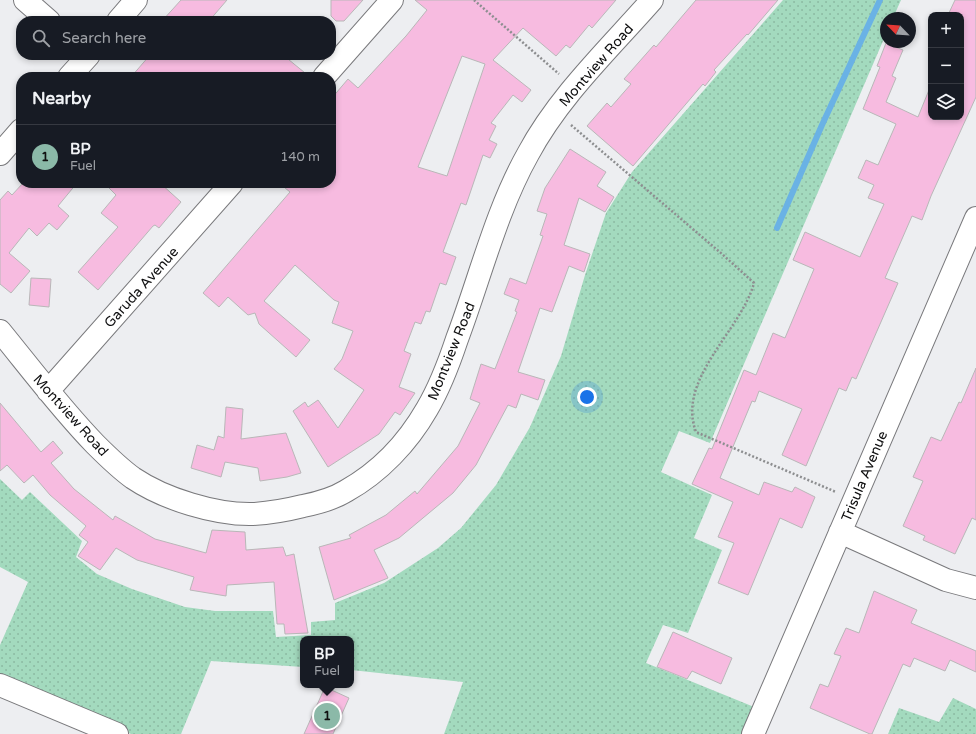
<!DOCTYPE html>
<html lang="en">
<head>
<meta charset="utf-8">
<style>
	:root { --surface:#171b24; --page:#20242c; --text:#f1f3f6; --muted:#9ea1a6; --line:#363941; --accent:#8bb9a8 }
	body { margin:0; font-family:"Varela Round",sans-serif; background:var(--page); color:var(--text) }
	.controls { position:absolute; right:12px; top:12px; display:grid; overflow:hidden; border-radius:8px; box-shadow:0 2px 6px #0003 }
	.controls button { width:36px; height:36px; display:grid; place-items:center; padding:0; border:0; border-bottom:1px solid var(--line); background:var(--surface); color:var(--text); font:20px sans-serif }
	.compass { position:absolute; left:880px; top:12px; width:36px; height:36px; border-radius:50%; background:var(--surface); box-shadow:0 2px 6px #0003; rotate:295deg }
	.you { position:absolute; left:587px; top:397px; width:14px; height:14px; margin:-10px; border:3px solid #fff; border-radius:50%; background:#1a73e8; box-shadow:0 0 0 6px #1a73e833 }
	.badge { display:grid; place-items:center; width:26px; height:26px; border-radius:50%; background:var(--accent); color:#111; font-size:13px; font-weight:700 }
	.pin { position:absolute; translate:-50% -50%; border:2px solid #fff; box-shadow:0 1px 4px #0006 }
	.popup { position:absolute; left:300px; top:636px; width:54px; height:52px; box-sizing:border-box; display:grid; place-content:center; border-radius:8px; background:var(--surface); filter:drop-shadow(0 1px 3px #0005); font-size:13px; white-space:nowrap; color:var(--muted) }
	.popup b { font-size:15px; color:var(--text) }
	.popup::after { content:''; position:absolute; left:50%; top:100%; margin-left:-8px; border:8px solid transparent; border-top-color:var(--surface) }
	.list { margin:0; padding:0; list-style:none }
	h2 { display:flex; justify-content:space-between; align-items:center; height:52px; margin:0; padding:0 16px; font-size:17px }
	h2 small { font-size:13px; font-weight:400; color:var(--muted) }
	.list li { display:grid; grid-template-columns:26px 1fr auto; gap:12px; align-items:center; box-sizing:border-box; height:64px; padding:0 16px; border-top:1px solid var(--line) }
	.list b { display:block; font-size:15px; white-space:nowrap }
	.list p { margin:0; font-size:13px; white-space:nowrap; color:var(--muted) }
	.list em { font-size:13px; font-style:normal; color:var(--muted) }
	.icon { flex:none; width:22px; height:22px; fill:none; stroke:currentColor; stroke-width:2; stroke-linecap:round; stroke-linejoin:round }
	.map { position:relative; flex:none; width:976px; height:734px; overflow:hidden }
	.search { position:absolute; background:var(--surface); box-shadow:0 2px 6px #0003; left:16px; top:16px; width:320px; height:44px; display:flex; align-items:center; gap:10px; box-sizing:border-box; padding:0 14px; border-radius:16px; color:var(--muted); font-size:15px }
	.panel { position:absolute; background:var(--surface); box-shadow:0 2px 6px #0003; left:16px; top:72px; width:320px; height:116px; border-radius:16px }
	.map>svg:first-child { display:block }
	.grass { fill:url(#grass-dots) }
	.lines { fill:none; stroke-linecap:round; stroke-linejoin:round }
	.stream { stroke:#6ab2e5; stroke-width:6 }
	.building { fill:#f7bbe0; stroke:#b9b7b8; fill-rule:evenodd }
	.minor-casing { stroke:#79797c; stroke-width:24 }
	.path { stroke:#8d8e90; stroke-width:2.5; stroke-dasharray:2 2; stroke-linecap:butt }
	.minor { stroke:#fff; stroke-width:22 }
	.labels { text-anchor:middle; stroke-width:4; stroke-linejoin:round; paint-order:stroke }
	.street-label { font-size:14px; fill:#0e0e0f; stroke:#fff }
</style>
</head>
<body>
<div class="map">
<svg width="976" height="734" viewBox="0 0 976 734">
	<defs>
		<pattern id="grass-dots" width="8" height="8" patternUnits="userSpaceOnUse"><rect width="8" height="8" fill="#a3dabe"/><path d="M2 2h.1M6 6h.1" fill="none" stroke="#8bbaa2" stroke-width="1.8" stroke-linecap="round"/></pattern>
	</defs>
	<rect width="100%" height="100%" fill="#edeef1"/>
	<path class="grass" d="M 783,0 L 901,0 L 893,18 L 886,18 L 886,34 L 710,443 L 679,431 L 661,472 L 712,495 L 694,538 L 722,550 L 688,633 L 663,625 L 646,663 L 764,711 L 754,734 L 444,734 L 463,682 L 351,670 L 351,639 L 303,639 L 303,667 L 211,661 L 181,734 L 131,734 L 0,680 L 0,645 L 28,582 L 0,567 L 0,479 L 22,500 L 30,492 L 82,541 L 76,557 L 97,574 L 132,589 L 185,607 L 215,611 L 273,611 L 276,637 L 311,635 L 311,622 L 335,620 L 335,603 L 384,583 L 438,548 L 461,528 L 496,485 L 530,427 L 561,356 L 585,275 L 606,213 L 632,172 Z
		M 953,698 L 976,709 L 976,734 L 888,734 L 899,708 L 939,722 Z"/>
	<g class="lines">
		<path class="stream" d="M 777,228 L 822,125 L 880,0"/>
	</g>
	<path class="building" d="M 181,0 L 227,0 L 209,21 L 162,21 Z
		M 331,0 L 363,0 L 344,21 L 336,21 L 331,16 Z
		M 415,0 L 616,0 L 592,28 L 589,25 L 570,48 L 566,45 L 556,56 L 523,28 L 493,60 L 531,90 L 522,102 L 513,95 L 491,123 L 496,126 L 489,140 L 497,144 L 490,158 L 483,155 L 466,205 L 461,203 L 443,252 L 456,257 L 446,285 L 440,283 L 430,312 L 426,311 L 421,324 L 415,322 L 404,351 L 411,354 L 399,387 L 415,393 L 400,415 L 395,412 L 379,434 L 328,467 L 293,411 L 305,402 L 308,407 L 318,400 L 338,428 L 364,390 L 334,369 L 342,359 L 353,331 L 332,323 L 339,302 L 334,300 L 295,265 L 264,301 L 310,340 L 296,357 L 259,324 L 255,313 L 248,315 L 228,297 L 219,307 L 203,293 L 290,192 L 279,183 L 331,183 L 331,99 L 348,79 L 358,88 L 406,36 L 427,10 ZM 462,56 L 485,64 L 447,176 L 418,167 Z
		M 696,0 L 778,0 L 748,35 L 747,34 L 714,70 L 716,72 L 705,86 L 703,84 L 633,166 L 587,126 L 607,103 L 611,107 L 631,84 L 624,79 L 654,45 L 656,47 Z
		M 955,0 L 976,0 L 976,97 L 931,196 L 922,220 L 912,216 L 885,278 L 898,283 L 856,379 L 852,377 L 846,391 L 839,388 L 806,466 L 782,455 L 802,409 L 759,391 L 755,402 L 752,401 L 720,478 L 759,495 L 764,482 L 792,492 L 795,487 L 815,497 L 802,528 L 780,518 L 748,595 L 718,583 L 734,543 L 718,537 L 733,502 L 692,484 L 709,448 L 712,449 L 744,370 L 756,375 L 773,333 L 785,338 L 814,269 L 793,260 L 805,232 L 860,257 L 884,204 L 868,198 L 874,185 L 858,178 L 866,160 L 878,165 L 896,124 L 863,109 L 880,67 L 877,66 L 886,43 L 903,50 L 892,76 L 896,78 L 886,102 L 918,117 L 931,85 L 931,117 L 961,117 L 961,15 L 948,15 Z
		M 150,55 L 283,55 L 310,77 L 131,77 Z
		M 570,149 L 606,172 L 597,186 L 614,197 L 605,212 L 579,198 L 564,245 L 590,254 L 584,272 L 569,266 L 552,312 L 540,308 L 518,372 L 545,380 L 538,400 L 521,394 L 516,408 L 508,405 L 476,465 L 453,493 L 399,538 L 374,550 L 388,578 L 334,600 L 319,547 L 351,538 L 349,535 L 386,515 L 415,491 L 417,494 L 458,446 L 480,403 L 470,399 L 481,364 L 495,369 L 517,312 L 515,311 L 519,300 L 504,294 L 510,278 L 526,284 L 543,236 L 540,235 L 547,214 L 537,211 L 545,188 Z
		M 23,183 L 77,183 L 58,206 L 69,216 L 57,230 L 49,223 L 37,236 L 29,228 L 9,253 L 30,271 L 11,293 L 0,284 L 0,200 L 8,191 L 12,195 Z
		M 104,183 L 160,183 L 181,202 L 159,228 L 155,225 L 153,226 L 98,290 L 78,272 L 118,227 L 101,213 L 116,195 Z
		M 31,278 L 51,279 L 49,307 L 29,305 Z
		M 976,368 L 976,520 L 972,518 L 955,554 L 923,540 L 925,536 L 903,526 L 923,481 L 913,477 L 931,437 L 941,441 L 959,402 L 961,403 Z
		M 0,403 L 41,452 L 53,441 L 63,453 L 51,463 L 74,489 L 113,520 L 115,516 L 155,539 L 206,553 L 212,530 L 245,532 L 246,550 L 283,547 L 286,556 L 294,554 L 308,633 L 285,634 L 284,624 L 277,624 L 274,582 L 227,585 L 226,596 L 190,590 L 194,577 L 137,560 L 116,548 L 100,570 L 78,556 L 88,542 L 79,535 L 86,526 L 50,495 L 33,475 L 24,483 L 7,465 L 0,471 Z
		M 226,407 L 243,409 L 241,439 L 286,433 L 301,473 L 287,477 L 260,481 L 258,468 L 225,462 L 221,477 L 191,468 L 197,445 L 214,450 L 218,436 L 224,438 Z
		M 874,591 L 917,610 L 911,623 L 976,651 L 976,672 L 950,660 L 945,671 L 914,658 L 910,667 L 903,664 L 872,734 L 870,734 L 810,708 L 820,684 L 828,687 L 841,656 L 834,654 L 846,628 L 859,633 Z
		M 673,632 L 732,658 L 721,684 L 692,671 L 687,679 L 657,667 Z
		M 325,687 L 349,698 L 333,734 L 304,734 Z"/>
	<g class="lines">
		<defs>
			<path id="minor" d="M 25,0 L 49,21
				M 118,21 L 136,0
				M 69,77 L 89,55
				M 324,77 L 392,0
				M 0,154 L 21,130
				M 0,331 C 31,369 61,409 95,444 C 107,456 119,468 133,478 C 164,499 216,515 253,514 C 270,513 287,510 303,506 C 318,503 333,499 346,491 C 380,472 408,442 427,409 C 440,387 449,363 457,339 C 480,278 496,211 528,154 C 559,96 609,49 652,0
				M 48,391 L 232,183
				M 840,532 L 946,580 L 976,588
				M 0,685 L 117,734
				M 753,734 L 976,218"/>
		</defs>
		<use href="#minor" class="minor-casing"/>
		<path class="path" d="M 474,0 L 559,74
			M 571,125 L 722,254 L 754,283 C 741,331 676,379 696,432 L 836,492"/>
		<use href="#minor" class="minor"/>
	</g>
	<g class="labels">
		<g class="street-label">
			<text transform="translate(596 65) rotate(-49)" y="5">Montview Road</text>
			<text transform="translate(141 287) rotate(-48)" y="5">Garuda Avenue</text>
			<text transform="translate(451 351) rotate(-68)" y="5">Montview Road</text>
			<text transform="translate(71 415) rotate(48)" y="5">Montview Road</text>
			<text transform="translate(864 476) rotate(-67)" y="5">Trisula Avenue</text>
		</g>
	</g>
</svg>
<div class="controls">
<button>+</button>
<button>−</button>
<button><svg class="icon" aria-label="layers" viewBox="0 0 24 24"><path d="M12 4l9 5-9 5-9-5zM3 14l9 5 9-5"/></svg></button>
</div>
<svg class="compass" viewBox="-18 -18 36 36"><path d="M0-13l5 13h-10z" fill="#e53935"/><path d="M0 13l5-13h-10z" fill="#9ea1a6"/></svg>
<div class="you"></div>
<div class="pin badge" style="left:327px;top:716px">1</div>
<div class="popup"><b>BP</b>Fuel</div>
<div class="search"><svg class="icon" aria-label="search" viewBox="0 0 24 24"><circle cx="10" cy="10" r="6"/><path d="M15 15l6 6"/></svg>Search here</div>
<section class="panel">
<h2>Nearby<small></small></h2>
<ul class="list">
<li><span class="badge">1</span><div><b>BP</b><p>Fuel</p></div><em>140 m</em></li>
</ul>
</section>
</div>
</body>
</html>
